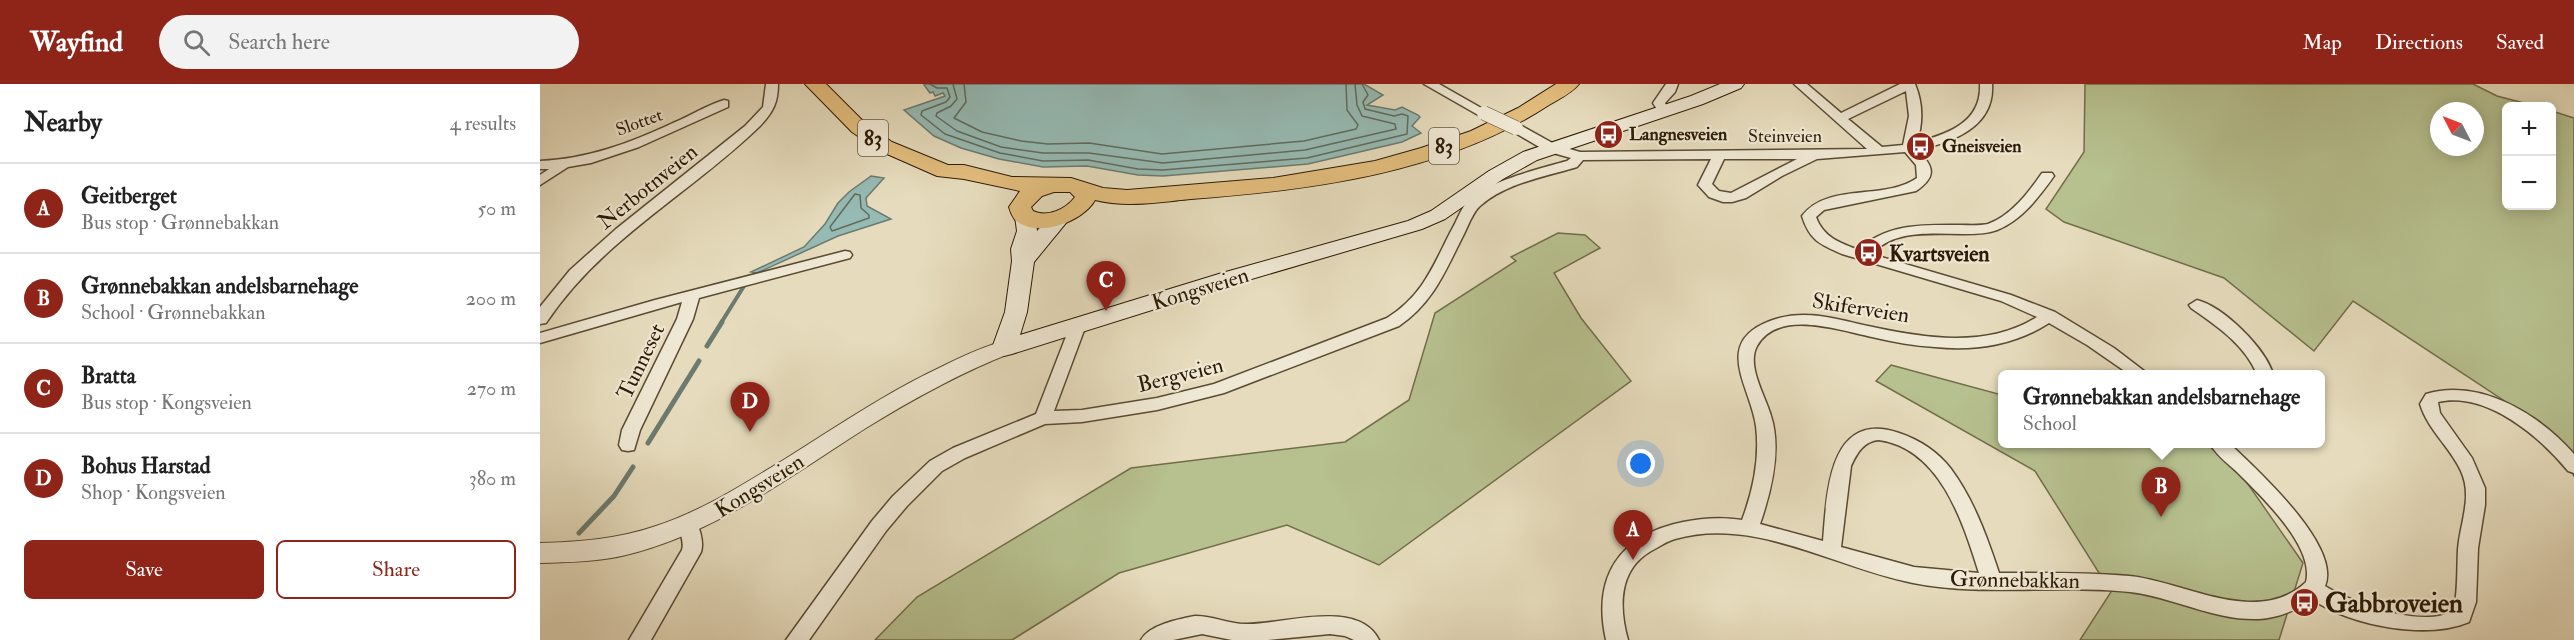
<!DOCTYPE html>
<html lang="en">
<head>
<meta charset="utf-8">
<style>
	:root { --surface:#fff; --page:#f2f2f2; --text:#222; --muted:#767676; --line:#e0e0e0; --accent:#8f2418 }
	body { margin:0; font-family:"IM FELL Double Pica",serif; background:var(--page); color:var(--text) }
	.controls { position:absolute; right:18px; top:18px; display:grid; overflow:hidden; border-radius:9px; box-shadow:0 3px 15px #0003 }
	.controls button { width:54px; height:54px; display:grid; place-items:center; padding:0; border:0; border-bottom:2px solid var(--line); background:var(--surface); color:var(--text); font:30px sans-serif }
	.compass { position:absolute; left:1890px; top:18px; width:54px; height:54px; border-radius:50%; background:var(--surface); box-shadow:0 3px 15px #0003; rotate:312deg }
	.you { position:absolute; left:1101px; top:380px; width:21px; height:21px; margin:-15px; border:4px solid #fff; border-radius:50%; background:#1a73e8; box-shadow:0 0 0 9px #1a73e833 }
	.badge { display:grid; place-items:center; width:39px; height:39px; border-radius:50%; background:var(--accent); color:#fff; font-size:20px; font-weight:700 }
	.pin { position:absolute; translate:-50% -50px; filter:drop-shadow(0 2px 3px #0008) }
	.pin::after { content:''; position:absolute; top:32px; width:21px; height:18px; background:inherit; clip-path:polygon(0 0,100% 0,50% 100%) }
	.popup { position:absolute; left:1458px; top:286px; width:327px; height:78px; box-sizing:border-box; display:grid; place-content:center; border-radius:9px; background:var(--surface); filter:drop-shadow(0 2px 4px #0005); font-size:20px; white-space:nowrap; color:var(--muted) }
	.popup b { font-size:22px; color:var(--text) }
	.popup::after { content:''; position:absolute; left:50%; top:100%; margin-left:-12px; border:12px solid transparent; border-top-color:var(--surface) }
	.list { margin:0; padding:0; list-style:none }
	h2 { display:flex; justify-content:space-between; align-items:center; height:78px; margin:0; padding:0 24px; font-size:26px }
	h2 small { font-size:20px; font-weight:400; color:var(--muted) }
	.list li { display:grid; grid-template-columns:39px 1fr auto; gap:18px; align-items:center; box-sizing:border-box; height:90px; padding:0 24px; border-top:2px solid var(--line) }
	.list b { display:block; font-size:22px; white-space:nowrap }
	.list p { margin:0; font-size:20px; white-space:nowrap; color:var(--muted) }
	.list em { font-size:20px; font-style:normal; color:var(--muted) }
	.actions { display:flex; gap:12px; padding:18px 24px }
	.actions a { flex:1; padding:14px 0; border:2px solid var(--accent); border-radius:9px; text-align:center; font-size:21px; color:var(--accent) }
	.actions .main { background:var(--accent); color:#fff }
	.icon { flex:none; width:33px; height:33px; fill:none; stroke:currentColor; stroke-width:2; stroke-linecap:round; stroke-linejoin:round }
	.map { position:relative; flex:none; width:2034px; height:556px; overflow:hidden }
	header { display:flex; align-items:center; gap:36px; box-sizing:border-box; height:84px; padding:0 30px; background:var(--accent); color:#fff }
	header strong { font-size:28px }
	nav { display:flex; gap:33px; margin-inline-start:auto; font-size:21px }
	.search { width:420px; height:54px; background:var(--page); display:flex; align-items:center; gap:15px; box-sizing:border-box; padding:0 21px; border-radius:33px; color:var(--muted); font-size:22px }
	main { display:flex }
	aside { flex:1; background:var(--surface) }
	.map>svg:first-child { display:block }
	.green { fill:#b7c08f; stroke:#726e4a; stroke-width:1.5; fill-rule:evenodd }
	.water { fill:#96bbb5; stroke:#6c7b6f; stroke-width:1.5 }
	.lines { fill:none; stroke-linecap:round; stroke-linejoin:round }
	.shore { stroke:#616b5d; stroke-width:1.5 }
	.stream-far1 { stroke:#6c7b6f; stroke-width:4 }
	.stream { stroke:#6c7b6f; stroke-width:5 }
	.minor-casing { stroke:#5a4b33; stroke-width:3 }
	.tertiary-casing { stroke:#5a4b33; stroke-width:2 }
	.secondary-casing { stroke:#2c1b05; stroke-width:2 }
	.trunk-casing { stroke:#2c1b05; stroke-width:2 }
	.minor { fill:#efe8d4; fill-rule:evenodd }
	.tertiary { fill:#efe8d4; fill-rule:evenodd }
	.secondary { fill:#efe8d4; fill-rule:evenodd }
	.trunk { fill:#e3be7e; fill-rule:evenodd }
	.minor-bridge-casing { stroke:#5a4b33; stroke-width:15; stroke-linecap:butt }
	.minor-bridge { stroke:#efe8d4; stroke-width:14 }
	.labels { text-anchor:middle; stroke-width:4.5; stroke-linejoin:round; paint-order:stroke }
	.far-street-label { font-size:18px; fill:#2c1b05; stroke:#efe8d4 }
	.far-poi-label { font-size:18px; font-weight:bold; fill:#2c1b05; stroke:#efe8d4; text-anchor:start }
	.shield { fill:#efe8d4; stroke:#665843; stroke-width:1.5 }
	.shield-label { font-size:21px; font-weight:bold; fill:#2c1b05 }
	.street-label { font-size:22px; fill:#2c1b05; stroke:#efe8d4 }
	.poi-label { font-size:22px; font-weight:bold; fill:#2c1b05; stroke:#efe8d4; text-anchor:start }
	.near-poi-label { font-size:27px; font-weight:bold; fill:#2c1b05; stroke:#efe8d4; text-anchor:start }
</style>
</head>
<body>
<header>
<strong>Wayfind</strong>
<div class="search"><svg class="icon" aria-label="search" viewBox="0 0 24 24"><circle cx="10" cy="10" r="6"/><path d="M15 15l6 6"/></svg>Search here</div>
<nav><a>Map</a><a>Directions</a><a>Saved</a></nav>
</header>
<main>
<aside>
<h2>Nearby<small>4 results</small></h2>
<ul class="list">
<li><span class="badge">A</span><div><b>Geitberget</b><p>Bus stop · Grønnebakkan</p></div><em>50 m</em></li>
<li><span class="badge">B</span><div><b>Grønnebakkan andelsbarnehage</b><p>School · Grønnebakkan</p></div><em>200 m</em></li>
<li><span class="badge">C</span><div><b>Bratta</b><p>Bus stop · Kongsveien</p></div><em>270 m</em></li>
<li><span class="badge">D</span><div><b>Bohus Harstad</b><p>Shop · Kongsveien</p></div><em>380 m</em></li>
</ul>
<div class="actions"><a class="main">Save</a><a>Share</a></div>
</aside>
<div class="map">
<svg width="2034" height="556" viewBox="0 0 2034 556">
	<rect width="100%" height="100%" fill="#e6dcbd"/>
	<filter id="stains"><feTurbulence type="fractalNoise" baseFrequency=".00333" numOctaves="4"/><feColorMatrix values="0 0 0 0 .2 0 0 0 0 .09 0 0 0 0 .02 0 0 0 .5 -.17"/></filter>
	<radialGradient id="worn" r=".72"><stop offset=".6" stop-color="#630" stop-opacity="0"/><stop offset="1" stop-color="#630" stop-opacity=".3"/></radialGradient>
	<path class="green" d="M 1545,0 L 1933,0 L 1957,12 L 1995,22 L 1966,22 L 1966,122 L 2012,122 L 2012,27 L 2034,34 L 2034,392 L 2007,345 L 1813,217 L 1774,267 L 1684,194 L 1524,138 L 1506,125 L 1544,68 ZM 1899,27 L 1935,27 L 1935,63 L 1899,63 Z
		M 1018,149 L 1045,151 L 1060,164 L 1014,189 L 1041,234 L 1091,297 L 839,481 L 747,441 L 579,489 L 472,556 L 335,556 L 377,513 L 591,384 L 805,358 L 869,316 L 895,229 L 976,177 L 971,173 Z
		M 1351,281 L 1462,311 L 1462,360 L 1667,360 L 1703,393 L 1763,479 L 1739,556 L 1540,556 L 1571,508 L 1495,387 L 1336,297 Z"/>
	<path class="water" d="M 387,0 L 824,0 L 843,11 L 827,21 L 855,26 L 862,23 L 878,31 L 880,33 L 872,42 L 881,49 L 862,58 L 768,80 L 623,92 L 598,91 L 547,82 L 503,83 L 459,75 L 421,64 L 394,52 L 364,26 L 405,12 L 403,9 L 395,12 L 393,8 L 390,9 L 384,1 Z
		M 331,92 L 344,94 L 326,114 L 327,122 L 351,135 L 298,152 L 217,189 L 211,188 L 264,163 L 285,140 L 298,119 L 309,108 Z"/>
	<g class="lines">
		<path class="shore" d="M 390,0 L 397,4 L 407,4 L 410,13 L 406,18 L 382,27 L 381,31 L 405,50 L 460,69 L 503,77 L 548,76 L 598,85 L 623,86 L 767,74 L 867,50 L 868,32 L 862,30 L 854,32 L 825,25 L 823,18 L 828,11 L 822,0
			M 413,0 L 417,15 L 411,22 L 397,29 L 396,32 L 417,47 L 461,63 L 503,69 L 549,69 L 623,79 L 765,66 L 856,45 L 855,40 L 822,32 L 817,21 L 815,0
			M 424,0 L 426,18 L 414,34 L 442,48 L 481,57 L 508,60 L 549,59 L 622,70 L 764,57 L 816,45 L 818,41 L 807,26 L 806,0
			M 315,110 L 320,111 L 321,124 L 329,131 L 329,134 L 292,147 L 290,143 Z"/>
		<path class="stream-far1" d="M 181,239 L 204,202"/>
		<path class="stream" d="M 167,262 L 182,238
			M 108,359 L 159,277
			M 39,449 L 74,412 L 93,383"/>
		<defs>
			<path id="minor" d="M 226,0 L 238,0 C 238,19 233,28 220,42 C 150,110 61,156 6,239 L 0,240 L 0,223 L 30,186 L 76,145 L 205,42 L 223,23 Z
				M 884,0 L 899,0 L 950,29 L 948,32 L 940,32 Z
				M 1126,0 L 1138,0 L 1135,8 L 1125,19 L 1130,27 L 1124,31 L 1120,30 L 1113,19 Z
				M 1254,0 L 1267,0 L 1301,29 L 1360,0 L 1375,0 C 1383,19 1383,39 1377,58 C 1408,50 1442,38 1440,0 L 1452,0 C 1455,43 1413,58 1378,66 C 1395,84 1396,93 1376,107 L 1284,126 L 1276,133 C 1283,153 1300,159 1319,166 C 1346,139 1384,141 1420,141 C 1429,141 1439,142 1448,140 C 1471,132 1489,108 1502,89 L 1512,89 L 1514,92 C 1499,113 1482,136 1457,146 C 1447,150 1435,150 1424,150 C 1391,150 1356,145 1331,170 L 1471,211 L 1515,228 L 1574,264 L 1608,290 L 1589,290 L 1547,261 L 1509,239 C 1475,261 1435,267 1395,263 C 1374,262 1353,258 1332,253 C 1301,247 1238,224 1217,262 C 1206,282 1226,313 1231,332 C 1242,366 1231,408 1220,440 L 1283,457 C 1287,411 1288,325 1359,349 C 1380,356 1398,368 1411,385 C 1434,416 1447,453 1459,489 C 1502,489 1546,488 1589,492 C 1644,497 1717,544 1766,498 C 1775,463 1722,413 1699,390 C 1690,381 1677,372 1670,360 L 1690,360 C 1716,385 1802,462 1785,502 C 1812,519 1885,546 1914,526 C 1918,506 1917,486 1918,465 C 1920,439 1933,413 1921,387 C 1910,363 1888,346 1880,320 L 1886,310 C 1940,294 1999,330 2034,370 L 2034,389 L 2028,387 C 2000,353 1947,307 1898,318 L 1900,329 L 1932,374 L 1945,404 L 1945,421 L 1938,464 L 1936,518 L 1929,538 C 1886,556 1813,542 1773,516 C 1756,526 1739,534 1719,535 C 1675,537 1633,513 1590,508 C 1518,500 1444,513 1373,499 C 1296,484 1215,432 1135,455 C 1127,457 1119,463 1111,467 C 1078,486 1079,524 1088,556 L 1066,556 C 1052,493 1079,451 1143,438 C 1162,434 1183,433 1202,436 C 1213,407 1220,374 1216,342 C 1211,303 1172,259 1230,237 C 1264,224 1295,235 1328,242 C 1383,254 1447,265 1497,233 L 1461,217 L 1302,170 C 1280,160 1270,157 1262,132 C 1288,98 1344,117 1377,94 L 1376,81 L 1365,68 L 1277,75 L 1242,92 L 1206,114 L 1192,118 L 1183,118 L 1169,113 L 1158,101 L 1171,75 L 1043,76 L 1037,83 C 1004,93 966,99 940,122 C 933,128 928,142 924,150 C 905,187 894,218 859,242 L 684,309 L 617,326 L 542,338 L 505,340 L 425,374 L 402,387 L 367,422 L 346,447 L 269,556 L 246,556 L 332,437 L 353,412 L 390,377 L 413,364 L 496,330 L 532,237 L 544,237 L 546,241 L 514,327 L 542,326 L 617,314 L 674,300 L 847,234 C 883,211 892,184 911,147 C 916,139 920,127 926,119 C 946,97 999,85 1027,77 L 1031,74 L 1006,67 L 972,47 L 970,44 L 972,41 L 980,41 L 1016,61 L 1040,68 L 1327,65 ZM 1366,7 L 1369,32 L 1363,61 L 1342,63 L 1308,35 ZM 1184,75 L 1257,75 L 1191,109 L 1179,107 L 1172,100 ZM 1339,356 C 1401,365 1423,439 1439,489 L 1374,483 L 1301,463 L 1311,382 C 1317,369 1324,357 1339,356 Z
				M 184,16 L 188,17 L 188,23 L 99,63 L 51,79 L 28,83 L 0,101 L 0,91 L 9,85 L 0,85 L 0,77 C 48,75 90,59 133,39 C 150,32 167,21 184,16 Z
				M 305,167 L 310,168 L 312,171 L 310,174 L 159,214 L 153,235 L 100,346 L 94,366 L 88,367 L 82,366 L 79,361 L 82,346 L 137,235 L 142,218 L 0,259 L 0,249 L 115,216 Z
				M 1657,216 C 1684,223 1725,264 1733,290 L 1717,290 C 1704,260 1678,243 1651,224 L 1649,221 Z
				M 149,435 L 156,437 C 160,446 164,458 161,468 L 111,556 L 89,556 L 142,466 C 145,456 137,447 142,437 Z
				M 655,532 C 673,532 689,540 706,540 C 741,541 818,514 839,556 L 814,556 L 805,552 L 790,550 L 728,556 L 692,556 L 662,550 L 633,556 L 601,556 C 609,541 639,535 655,532 Z"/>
			<path id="tertiary" d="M 464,257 L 471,259 L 474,264 L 471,269 C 420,289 373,315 326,344 C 249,393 176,449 86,471 C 58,478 29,478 0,479 L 0,459 C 40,458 78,455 116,442 C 162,427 204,400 245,375 C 296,343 346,309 401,283 C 421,273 442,263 464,257 Z"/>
			<path id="secondary" d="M 1180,0 L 1204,0 L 1201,4 L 1163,20 L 997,76 L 963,95 L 905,135 L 882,145 L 698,199 L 472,270 L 464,272 L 456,270 L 452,264 L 465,228 L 472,177 L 471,165 L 477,147 L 475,132 L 478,128 L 492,128 L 495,132 L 497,147 C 507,137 512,126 527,130 L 530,134 L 494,178 L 487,228 L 480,251 L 682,189 L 868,137 L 891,127 L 949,87 L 983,68 L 1151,12 Z"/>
			<path id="trunk" d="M 265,0 L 286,0 L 326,40 L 352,58 L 408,81 L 424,81 L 472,93 L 531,94 L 563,104 L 587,106 L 733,94 L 835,77 L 881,64 L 931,47 L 978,24 L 1016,0 L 1039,0 C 1032,9 1019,15 1009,21 C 905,89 773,106 651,115 C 620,118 586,124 555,116 C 543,138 496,155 475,136 C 472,132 470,127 469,123 L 480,107 L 424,95 L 397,92 L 338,66 L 312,48 ZM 514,108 L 530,108 L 535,113 C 526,125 507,134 493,127 L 491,123 L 502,112 Z"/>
		</defs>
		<use href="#minor" class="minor-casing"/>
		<use href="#tertiary" class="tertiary-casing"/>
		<use href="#secondary" class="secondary-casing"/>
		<use href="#trunk" class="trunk-casing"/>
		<use href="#minor" class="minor"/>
		<use href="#tertiary" class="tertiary"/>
		<use href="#secondary" class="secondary"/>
		<use href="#trunk" class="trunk"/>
		<defs>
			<path id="minor-bridge" d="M 944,29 L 976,44"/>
		</defs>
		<use href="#minor-bridge" class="minor-bridge-casing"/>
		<use href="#minor-bridge" class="minor-bridge"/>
	</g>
	<defs>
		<symbol id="bus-disc" viewBox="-11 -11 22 22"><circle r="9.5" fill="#8f2418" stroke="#efe8d4"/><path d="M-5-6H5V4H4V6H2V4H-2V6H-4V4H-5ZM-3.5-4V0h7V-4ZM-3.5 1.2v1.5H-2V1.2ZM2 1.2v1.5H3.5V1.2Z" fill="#fff"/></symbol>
	</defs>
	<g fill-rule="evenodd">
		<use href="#bus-disc" x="1052" y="34" width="33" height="33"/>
		<use href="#bus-disc" x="1364" y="46" width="33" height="33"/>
		<use href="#bus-disc" x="1312" y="152" width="33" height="33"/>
		<use href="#bus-disc" x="1748" y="502" width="33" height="33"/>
	</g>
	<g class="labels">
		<g class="far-street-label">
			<text transform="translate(99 38) rotate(-20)" y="6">Slottet</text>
			<text x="1245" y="58">Steinveien</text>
		</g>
		<g class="far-poi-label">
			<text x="1089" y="56">Langnesveien</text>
			<text x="1402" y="68">Gneisveien</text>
		</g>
		<g class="shield">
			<rect x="318" y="36" width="30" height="36" rx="4.5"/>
			<rect x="889" y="44" width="30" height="36" rx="4.5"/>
		</g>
		<g class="shield-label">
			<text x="333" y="61">83</text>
			<text x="904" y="69">83</text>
		</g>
		<g class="street-label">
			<text transform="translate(107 102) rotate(-39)" y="8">Nerbotnveien</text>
			<text transform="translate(660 204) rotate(-17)" y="8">Kongsveien</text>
			<text transform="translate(1321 223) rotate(9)" y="8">Skiferveien</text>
			<text transform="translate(100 277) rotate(-64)" y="8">Tunneset</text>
			<text transform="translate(640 290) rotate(-14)" y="8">Bergveien</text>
			<text transform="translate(219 401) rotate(-32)" y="8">Kongsveien</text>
			<text transform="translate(1475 495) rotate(1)" y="8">Grønnebakkan</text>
		</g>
		<g class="poi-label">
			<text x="1349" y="177">Kvartsveien</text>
		</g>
		<g class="near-poi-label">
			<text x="1785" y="528">Gabbroveien</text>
		</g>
	</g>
	<rect width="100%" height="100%" filter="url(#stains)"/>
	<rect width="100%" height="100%" fill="url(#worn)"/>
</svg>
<div class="controls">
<button>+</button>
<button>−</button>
</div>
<svg class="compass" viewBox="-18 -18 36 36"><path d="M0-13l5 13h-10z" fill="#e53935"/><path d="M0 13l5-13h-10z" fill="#767676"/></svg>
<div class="you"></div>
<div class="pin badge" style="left:1093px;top:476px">A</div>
<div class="pin badge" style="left:1621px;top:433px">B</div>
<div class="popup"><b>Grønnebakkan andelsbarnehage</b>School</div>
<div class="pin badge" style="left:566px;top:227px">C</div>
<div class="pin badge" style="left:210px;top:348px">D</div>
</div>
</main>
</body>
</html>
